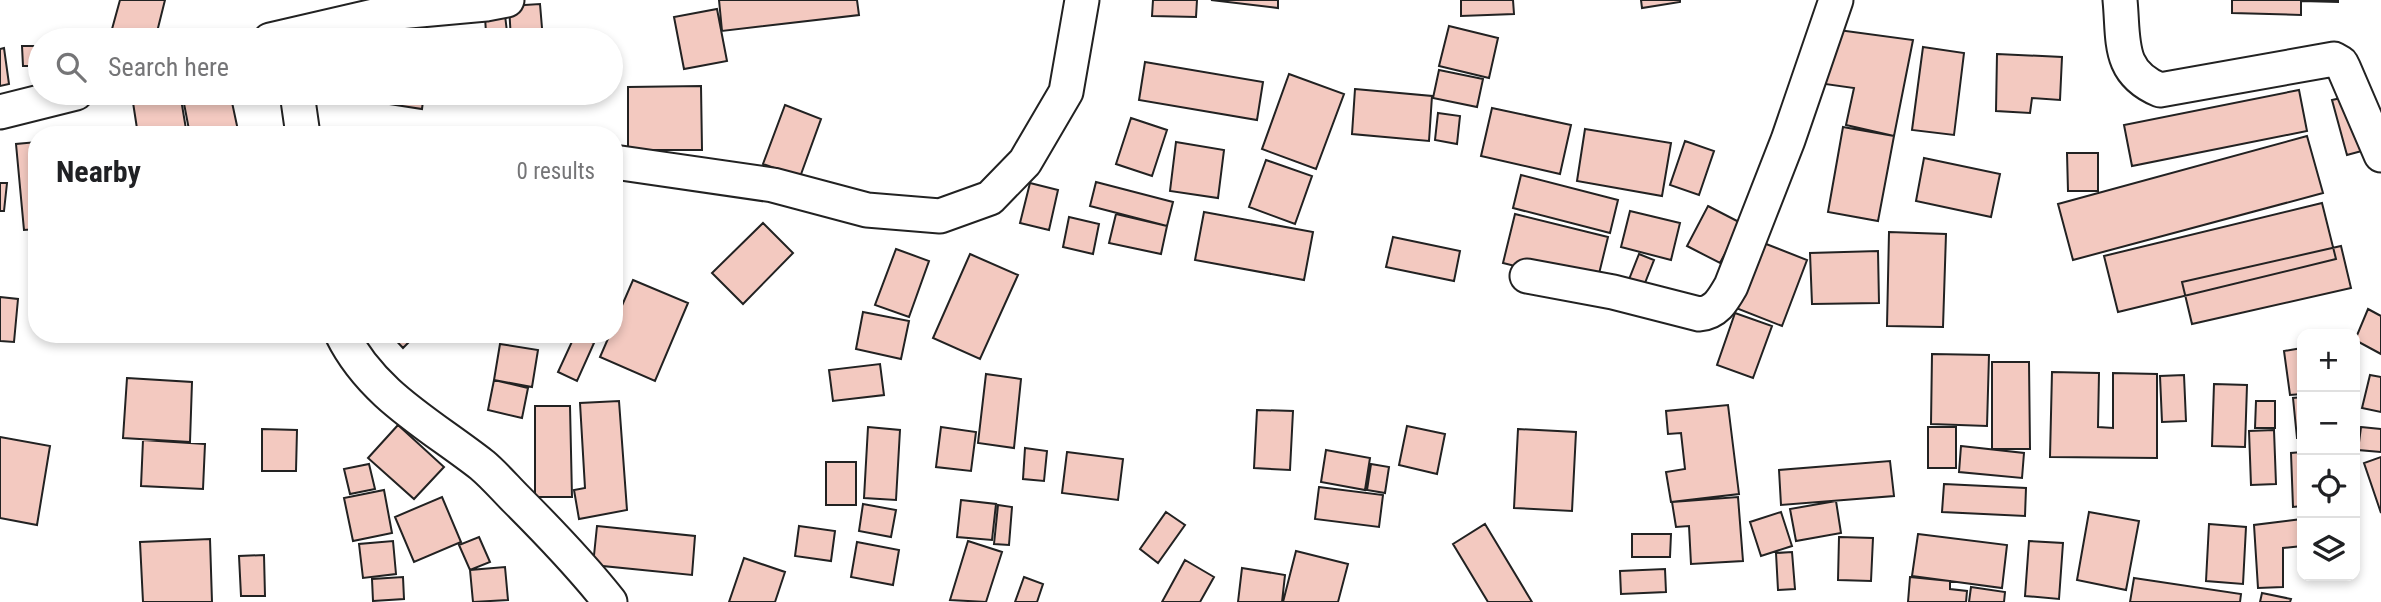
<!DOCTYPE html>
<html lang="en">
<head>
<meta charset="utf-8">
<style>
	:root { --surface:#fff; --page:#f6f6f6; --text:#202124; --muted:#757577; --line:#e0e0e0 }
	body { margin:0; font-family:"Roboto Condensed",sans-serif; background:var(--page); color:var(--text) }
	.controls { position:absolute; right:21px; bottom:21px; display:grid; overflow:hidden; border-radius:14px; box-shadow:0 4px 10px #0003 }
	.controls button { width:63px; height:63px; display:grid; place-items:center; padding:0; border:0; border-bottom:2px solid var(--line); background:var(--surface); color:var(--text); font:35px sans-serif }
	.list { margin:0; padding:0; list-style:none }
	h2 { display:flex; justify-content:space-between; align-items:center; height:91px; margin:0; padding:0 28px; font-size:30px }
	h2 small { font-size:23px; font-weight:400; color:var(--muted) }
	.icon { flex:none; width:38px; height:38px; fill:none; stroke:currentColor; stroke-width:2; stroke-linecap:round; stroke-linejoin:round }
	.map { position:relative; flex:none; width:2381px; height:602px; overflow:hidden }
	.search { position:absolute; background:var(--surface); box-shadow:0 4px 10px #0003; left:28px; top:28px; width:595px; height:77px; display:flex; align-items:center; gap:18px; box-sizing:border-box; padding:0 24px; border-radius:38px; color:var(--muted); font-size:26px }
	.panel { position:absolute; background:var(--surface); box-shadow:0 4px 10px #0003; left:28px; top:126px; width:595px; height:217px; border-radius:28px }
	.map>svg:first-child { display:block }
	.building { fill:#f3c9c0; stroke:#222; stroke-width:2 }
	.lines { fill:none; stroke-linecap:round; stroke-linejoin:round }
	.street-casing { stroke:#222; stroke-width:37 }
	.street { stroke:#fff; stroke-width:33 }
</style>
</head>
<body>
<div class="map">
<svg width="2381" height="602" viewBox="0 0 2381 602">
	<rect width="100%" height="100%" fill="#fff"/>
	<path class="building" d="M 120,0 L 165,0 L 155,40 L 109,40 Z
		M 719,0 L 857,0 L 859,15 L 722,31 Z
		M 1153,0 L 1197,0 L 1196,17 L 1152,16 Z
		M 1211,0 L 1278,0 L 1278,8 Z
		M 1461,0 L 1513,0 L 1514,14 L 1461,16 Z
		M 1641,0 L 1680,0 L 1680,2 L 1642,8 Z
		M 2232,0 L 2338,0 L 2338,2 L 2301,1 L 2301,15 L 2232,13 Z
		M 540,4 L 543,40 L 511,40 L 509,6 Z
		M 717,9 L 727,61 L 684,69 L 674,17 Z
		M 505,15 L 507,32 L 486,33 L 485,17 Z
		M 1449,26 L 1498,38 L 1489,78 L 1439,66 Z
		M 1831,29 L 1913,40 L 1894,136 L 1846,125 L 1854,88 L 1825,84 Z
		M 436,36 L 486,39 L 486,40 L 436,40 Z
		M 22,46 L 40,46 L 40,66 L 23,66 Z
		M 1923,47 L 1964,53 L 1954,135 L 1912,130 Z
		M 4,48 L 9,84 L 0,86 L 0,49 Z
		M 1997,54 L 2062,57 L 2060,100 L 2032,98 L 2030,113 L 1996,111 Z
		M 1145,62 L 1263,82 L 1257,120 L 1139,100 Z
		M 1439,70 L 1483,79 L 1477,107 L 1433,98 Z
		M 1289,74 L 1344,94 L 1316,169 L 1262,149 Z
		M 701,86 L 702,150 L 628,150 L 628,87 Z
		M 1355,89 L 1432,96 L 1429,141 L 1352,134 Z
		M 2299,90 L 2307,131 L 2132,166 L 2124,125 Z
		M 154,93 L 180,93 L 187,135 L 138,135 L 132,96 Z
		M 182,93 L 230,93 L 239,135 L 190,135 Z
		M 351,93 L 424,93 L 422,109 L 350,98 Z
		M 433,93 L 483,93 L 482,104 L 433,101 Z
		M 2354,95 L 2369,149 L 2347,155 L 2332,100 Z
		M 785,105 L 821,119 L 800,177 L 763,164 Z
		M 1492,108 L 1571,125 L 1560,174 L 1481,156 Z
		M 1438,113 L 1460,116 L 1457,144 L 1435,140 Z
		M 1131,118 L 1167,130 L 1152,176 L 1116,164 Z
		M 1843,127 L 1894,136 L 1878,221 L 1828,212 Z
		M 1585,129 L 1671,143 L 1662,196 L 1577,181 Z
		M 2307,136 L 2323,193 L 2073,260 L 2058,204 Z
		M 1685,141 L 1714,151 L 1699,195 L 1670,185 Z
		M 37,142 L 37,229 L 24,230 L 16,144 Z
		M 1176,142 L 1224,150 L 1218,198 L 1170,191 Z
		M 2067,153 L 2098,153 L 2098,191 L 2068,191 Z
		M 1924,158 L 2000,174 L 1991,217 L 1916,201 Z
		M 1266,160 L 1312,176 L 1295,224 L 1249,207 Z
		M 1521,175 L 1618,200 L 1610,233 L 1513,208 Z
		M 1096,182 L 1173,202 L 1167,226 L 1090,206 Z
		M 0,183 L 7,183 L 4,211 L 0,211 Z
		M 1030,183 L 1058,190 L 1049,230 L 1020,223 Z
		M 2322,203 L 2336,259 L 2118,312 L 2104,256 Z
		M 1708,206 L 1741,223 L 1720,263 L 1687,246 Z
		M 1630,211 L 1680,223 L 1671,260 L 1621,247 Z
		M 1204,212 L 1313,232 L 1304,280 L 1195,260 Z
		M 1116,214 L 1167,226 L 1161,254 L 1109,243 Z
		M 1515,214 L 1608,237 L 1596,286 L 1503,263 Z
		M 1069,217 L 1099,224 L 1093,254 L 1063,247 Z
		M 763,223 L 793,253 L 743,304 L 712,273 Z
		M 1889,232 L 1946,234 L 1943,327 L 1887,326 Z
		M 1393,237 L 1460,251 L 1454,281 L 1386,267 Z
		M 1761,242 L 1807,260 L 1782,326 L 1736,308 Z
		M 2341,246 L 2351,288 L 2192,324 L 2182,282 Z
		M 896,249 L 929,261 L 909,317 L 875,305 Z
		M 1878,251 L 1879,303 L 1812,304 L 1810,253 Z
		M 970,254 L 1018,275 L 980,359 L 933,338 Z
		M 1639,254 L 1654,260 L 1643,288 L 1628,282 Z
		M 633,280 L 688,303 L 655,381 L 600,357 L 610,334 L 614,334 L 614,324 Z
		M 0,297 L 18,299 L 14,342 L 0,341 Z
		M 2368,309 L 2381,316 L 2381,354 L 2355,340 Z
		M 863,312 L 909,321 L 901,359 L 856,349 Z
		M 1735,313 L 1772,326 L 1753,378 L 1717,365 Z
		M 390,334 L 417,334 L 403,348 Z
		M 575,335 L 594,343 L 577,381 L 558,372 Z
		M 500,344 L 538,350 L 532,387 L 494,380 Z
		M 2302,348 L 2302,394 L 2290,395 L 2284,351 Z
		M 1932,354 L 1989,355 L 1987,426 L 1931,424 Z
		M 1992,362 L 2029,362 L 2030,449 L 1992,449 Z
		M 880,364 L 884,395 L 833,401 L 829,370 Z
		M 2052,372 L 2099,373 L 2098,427 L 2113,428 L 2113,373 L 2157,374 L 2157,458 L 2050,457 Z
		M 986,374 L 1021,379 L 1014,448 L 978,443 Z
		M 2184,375 L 2186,421 L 2162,422 L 2160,376 Z
		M 2370,375 L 2381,377 L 2381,412 L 2362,408 Z
		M 127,378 L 192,382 L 190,442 L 123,438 Z
		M 494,380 L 528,388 L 522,418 L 488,410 Z
		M 2214,384 L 2247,385 L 2245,447 L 2212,446 Z
		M 2302,397 L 2302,438 L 2297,438 L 2293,398 Z
		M 619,401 L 627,510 L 579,519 L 574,490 L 585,488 L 580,403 Z
		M 2256,401 L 2275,401 L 2275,428 L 2255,428 Z
		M 1728,405 L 1739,494 L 1671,502 L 1666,472 L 1685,469 L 1681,433 L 1668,434 L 1666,411 Z
		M 535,406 L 570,406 L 572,497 L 535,497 Z
		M 1257,410 L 1293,411 L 1290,470 L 1254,468 Z
		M 398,425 L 444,467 L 414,499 L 368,458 Z
		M 1407,426 L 1445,434 L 1437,474 L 1399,465 Z
		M 868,427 L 900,430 L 896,500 L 864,498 Z
		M 941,427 L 976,432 L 971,471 L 936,467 Z
		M 1928,427 L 1956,427 L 1956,468 L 1928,468 Z
		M 2361,427 L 2381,429 L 2381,452 L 2358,450 Z
		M 262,429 L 297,430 L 296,471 L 262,471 Z
		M 1518,429 L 1576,432 L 1572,511 L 1514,508 Z
		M 2274,430 L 2276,484 L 2251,485 L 2249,431 Z
		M 0,437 L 50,446 L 37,525 L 0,518 Z
		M 143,440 L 205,444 L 203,489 L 141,486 Z
		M 1961,446 L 2024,453 L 2022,478 L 1959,472 Z
		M 1025,448 L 1047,451 L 1044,481 L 1023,479 Z
		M 1326,450 L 1370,458 L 1365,490 L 1321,482 Z
		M 1067,452 L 1123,459 L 1118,500 L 1062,493 Z
		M 2302,452 L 2302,506 L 2293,507 L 2291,453 Z
		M 2381,457 L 2381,513 L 2364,463 Z
		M 1890,461 L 1894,496 L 1781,505 L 1779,470 Z
		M 826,462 L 856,462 L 856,505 L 826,505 Z
		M 369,464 L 375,489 L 350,494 L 344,469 Z
		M 1371,464 L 1389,467 L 1385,493 L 1367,490 Z
		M 1944,484 L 2026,488 L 2025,516 L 1942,512 Z
		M 1319,487 L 1383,495 L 1379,527 L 1315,519 Z
		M 384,490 L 392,533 L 353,541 L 344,498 Z
		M 442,497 L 461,542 L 414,562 L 395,517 Z
		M 1738,497 L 1743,561 L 1691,564 L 1689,526 L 1676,527 L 1672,502 Z
		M 961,500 L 996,504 L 992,540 L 957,537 Z
		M 1836,501 L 1841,533 L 1796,541 L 1790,509 Z
		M 863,504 L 896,510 L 891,537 L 859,531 Z
		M 998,505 L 1012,507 L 1009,545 L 994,544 Z
		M 1166,512 L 1185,525 L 1158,563 L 1140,549 Z
		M 1781,512 L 1792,546 L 1761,556 L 1750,522 Z
		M 2089,512 L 2139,521 L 2126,590 L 2077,580 Z
		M 2302,519 L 2302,546 L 2283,548 L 2283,587 L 2258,588 L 2254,525 Z
		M 1485,524 L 1532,602 L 1488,602 L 1453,544 Z
		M 2209,524 L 2246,527 L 2243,584 L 2206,581 Z
		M 597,526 L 695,536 L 692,575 L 593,565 Z
		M 799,526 L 835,531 L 831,561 L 795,556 Z
		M 1632,534 L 1671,534 L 1670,557 L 1632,557 Z
		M 1918,534 L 2007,545 L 2002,588 L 1912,576 Z
		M 479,537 L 490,562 L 470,570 L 459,545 Z
		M 1839,537 L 1873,538 L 1871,581 L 1838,580 Z
		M 210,539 L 212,602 L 143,602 L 140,542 Z
		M 393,541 L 396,574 L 363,578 L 359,544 Z
		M 968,541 L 1002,552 L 986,602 L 950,600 Z
		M 2029,541 L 2063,543 L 2059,599 L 2025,596 Z
		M 857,542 L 899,550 L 893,585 L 851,577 Z
		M 1296,551 L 1348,564 L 1338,602 L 1283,602 Z
		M 1792,552 L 1795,589 L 1778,590 L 1776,553 Z
		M 264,555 L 265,596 L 241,596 L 239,556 Z
		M 744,558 L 785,572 L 775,602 L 729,602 Z
		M 1185,560 L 1214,577 L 1200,602 L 1162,602 Z
		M 505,567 L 508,600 L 473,602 L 470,570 Z
		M 1242,568 L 1285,575 L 1282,602 L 1238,602 Z
		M 1665,569 L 1666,592 L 1621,594 L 1620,571 Z
		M 403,577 L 404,599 L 373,601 L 372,579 Z
		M 1024,577 L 1043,584 L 1037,602 L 1015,602 Z
		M 1910,577 L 1950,581 L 1950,589 L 1967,591 L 1966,602 L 1908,602 Z
		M 2134,578 L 2241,594 L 2240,602 L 2130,602 Z
		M 1971,587 L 2005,592 L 2004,602 L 1969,602 Z
		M 2262,593 L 2291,599 L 2290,602 L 2260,602 Z"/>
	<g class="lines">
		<defs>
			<path id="street" d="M 2120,0 C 2124,41 2117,72 2160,90 L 2334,59 L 2341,63 L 2344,69 L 2381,155
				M 270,40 L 387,13 L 486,4 L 507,0
				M 297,93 L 303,135
				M 0,112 L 76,93
				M 614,162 L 773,185 L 867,210 L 940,216 L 990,198 L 1025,162 L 1066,92 L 1082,0
				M 1527,276 L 1613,292 L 1699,314 C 1716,313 1723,300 1731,286 L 1788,140 L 1836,0
				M 342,334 C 372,395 431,425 482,465 C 494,475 505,488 516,499 C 549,532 581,565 610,602"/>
		</defs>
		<use href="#street" class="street-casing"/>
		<use href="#street" class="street"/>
	</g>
</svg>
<div class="controls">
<button>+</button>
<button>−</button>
<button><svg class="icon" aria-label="locate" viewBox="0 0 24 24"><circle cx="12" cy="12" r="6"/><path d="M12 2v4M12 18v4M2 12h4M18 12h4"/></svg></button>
<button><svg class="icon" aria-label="layers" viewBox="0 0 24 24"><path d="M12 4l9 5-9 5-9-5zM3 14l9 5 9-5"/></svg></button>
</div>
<div class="search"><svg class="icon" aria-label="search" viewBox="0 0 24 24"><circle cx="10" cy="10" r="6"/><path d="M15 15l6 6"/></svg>Search here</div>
<section class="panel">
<h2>Nearby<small>0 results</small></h2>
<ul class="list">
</ul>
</section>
</div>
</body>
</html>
